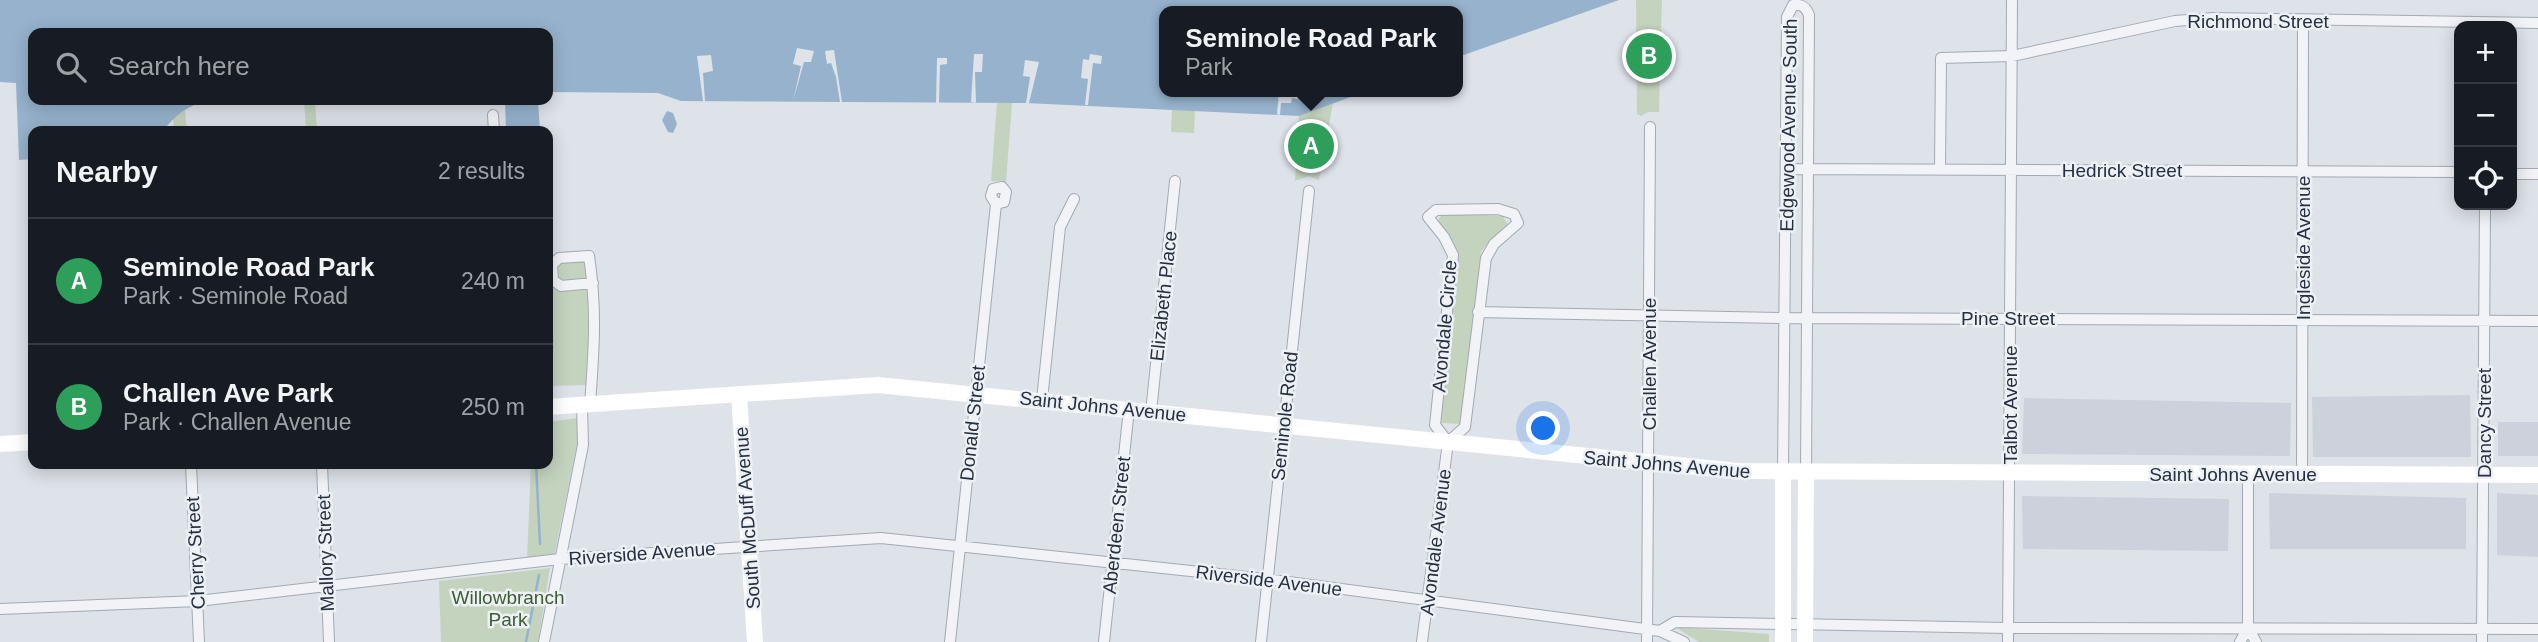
<!DOCTYPE html>
<html lang="en">
<head>
<meta charset="utf-8">
<style>
	:root { --surface:#171b24; --page:#242831; --text:#f1f3f6; --muted:#9ea1a6; --line:#363941; --accent:#0f766e }
	body { margin:0; font-family:Arial,sans-serif; background:var(--page); color:var(--text) }
	.controls { position:absolute; right:21px; top:21px; display:grid; overflow:hidden; border-radius:14px; box-shadow:0 4px 18px #0003 }
	.controls button { width:63px; height:63px; display:grid; place-items:center; padding:0; border:0; border-bottom:2px solid var(--line); background:var(--surface); color:var(--text); font:35px sans-serif }
	.you { position:absolute; left:1544px; top:429px; width:24px; height:24px; margin:-18px; border:5px solid #fff; border-radius:50%; background:#1a73e8; box-shadow:0 0 0 10px #1a73e833 }
	.badge { display:grid; place-items:center; width:46px; height:46px; border-radius:50%; background:var(--accent); color:#fff; font-size:23px; font-weight:700 }
	.pin { position:absolute; translate:-50% -50%; border:4px solid #fff; box-shadow:0 2px 7px #0006 }
	.popup { position:absolute; left:1159px; top:6px; width:304px; height:91px; box-sizing:border-box; display:grid; place-content:center; border-radius:14px; background:var(--surface); filter:drop-shadow(0 2px 5px #0005); font-size:23px; white-space:nowrap; color:var(--muted) }
	.popup b { font-size:26px; color:var(--text) }
	.popup::after { content:''; position:absolute; left:50%; top:100%; margin-left:-14px; border:14px solid transparent; border-top-color:var(--surface) }
	.list { margin:0; padding:0; list-style:none }
	h2 { display:flex; justify-content:space-between; align-items:center; height:91px; margin:0; padding:0 28px; font-size:30px }
	h2 small { font-size:23px; font-weight:400; color:var(--muted) }
	.list li { display:grid; grid-template-columns:46px 1fr auto; gap:21px; align-items:center; box-sizing:border-box; height:126px; padding:0 28px; border-top:2px solid var(--line) }
	.list b { display:block; font-size:26px; white-space:nowrap }
	.list p { margin:0; font-size:23px; white-space:nowrap; color:var(--muted) }
	.list em { font-size:23px; font-style:normal; color:var(--muted) }
	.icon { flex:none; width:38px; height:38px; fill:none; stroke:currentColor; stroke-width:2; stroke-linecap:round; stroke-linejoin:round }
	.map { position:relative; flex:none; width:2538px; height:642px; overflow:hidden }
	.search { position:absolute; background:var(--surface); box-shadow:0 4px 18px #0003; left:28px; top:28px; width:525px; height:77px; display:flex; align-items:center; gap:18px; box-sizing:border-box; padding:0 24px; border-radius:14px; color:var(--muted); font-size:26px }
	.panel { position:absolute; background:var(--surface); box-shadow:0 4px 18px #0003; left:28px; top:126px; width:525px; height:343px; border-radius:14px }
	.map>svg:first-child { display:block }
	.built { fill:#ccd1db }
	.green { fill:#c4d3be }
	.water { fill:#96b2cc }
	.pier { fill:#dee2e9 }
	.lines { fill:none; stroke-linecap:round; stroke-linejoin:round }
	.stream { stroke:#96b2cc; stroke-width:2.5 }
	.street-casing { stroke:#a3a9b3; stroke-width:12 }
	.street { stroke:#f1f3f7; stroke-width:10 }
	.secondary { stroke:#fff; stroke-width:16 }
	.labels { text-anchor:middle; stroke-width:5; stroke-linejoin:round; paint-order:stroke }
	.street-label { font-size:19px; fill:#263041; stroke:#edf1f6 }
	.park-label { font-size:19px; fill:#3c5d32; stroke:#edf1f6 }
</style>
</head>
<body>
<div class="map">
<svg width="2538" height="642" viewBox="0 0 2538 642">
	<rect width="100%" height="100%" fill="#dee2e9"/>
	<path class="built" d="M 2470,395 L 2471,457 L 2313,457 L 2312,397 Z
		M 2024,398 L 2291,403 L 2290,456 L 2022,454 Z
		M 2498,422 L 2538,422 L 2538,456 L 2498,456 Z
		M 2269,493 L 2466,498 L 2466,549 L 2270,549 Z
		M 2497,493 L 2538,495 L 2538,557 L 2497,555 Z
		M 2022,496 L 2229,499 L 2228,551 L 2023,549 Z"/>
	<path class="green" d="M 1636,0 L 1662,0 L 1659,112 L 1648,112 L 1641,116 L 1637,114 Z
		M 304,100 L 315,100 L 317,131 L 306,131 Z
		M 997,103 L 1012,103 L 1006,182 L 991,181 Z
		M 1333,103 L 1319,180 L 1309,176 L 1295,181 L 1299,116 Z
		M 185,109 L 187,131 L 174,131 L 173,118 Z
		M 1172,109 L 1195,110 L 1194,133 L 1171,132 Z
		M 1444,213 L 1502,216 L 1508,224 C 1503,235 1489,239 1481,252 L 1462,424 L 1439,423 L 1457,251 L 1439,226 L 1439,218 Z
		M 585,251 L 591,300 L 587,385 L 548,386 L 548,256 Z
		M 578,418 L 577,444 L 554,557 L 527,560 L 531,464 L 548,464 L 548,422 Z
		M 550,568 L 538,642 L 441,642 L 439,581 Z
		M 1675,627 L 1769,634 L 1769,642 L 1699,642 Z"/>
	<path class="water" d="M 0,0 L 1619,0 L 1458,57 L 1458,11 L 1164,11 L 1164,92 L 1364,92 L 1299,116 L 1026,103 L 681,101 L 658,93 L 548,92 L 548,33 L 33,33 L 33,100 L 243,100 C 206,100 187,100 163,131 L 33,131 L 33,159 L 19,160 L 16,83 L 0,82 Z
		M 505,100 L 538,100 L 540,131 L 506,131 Z
		M 667,111 L 673,113 L 677,124 L 673,133 L 668,132 L 662,120 Z"/>
	<path class="pier" d="M 797,48 L 814,51 L 811,62 L 804,62 L 793,101 L 801,66 L 793,64 Z
		M 834,50 L 842,102 L 840,102 L 836,77 L 831,63 L 827,64 L 825,51 Z
		M 974,54 L 983,54 L 982,72 L 975,72 L 976,103 L 971,102 Z
		M 1090,54 L 1102,56 L 1101,64 L 1093,63 L 1088,105 L 1085,105 L 1088,79 L 1081,78 L 1083,59 L 1089,60 Z
		M 711,55 L 713,71 L 703,73 L 705,101 L 703,101 L 697,56 Z
		M 937,58 L 947,58 L 947,64 L 940,65 L 939,103 L 936,103 Z
		M 1025,60 L 1039,62 L 1029,103 L 1026,103 L 1030,77 L 1023,76 Z
		M 1279,92 L 1299,92 L 1298,99 L 1292,98 L 1291,103 L 1281,103 L 1280,115 L 1277,114 Z"/>
	<g class="lines">
		<path class="stream" d="M 536,464 L 540,544
			M 526,642 L 539,575"/>
		<defs>
			<path id="street" d="M 493,115 L 494,131
				M 1786,169 L 2459,172
				M 1940,169 L 1941,58 L 2012,56 L 2175,21 L 2213,18 L 2538,23
				M 2512,174 L 2538,174
				M 1498,209 L 1514,214 L 1518,223 L 1494,244 L 1486,258 L 1465,427 L 1448,442 L 1435,425 L 1453,255 L 1444,237 L 1428,217 L 1436,210 Z
				M 1478,312 L 1785,318 L 2538,321
				M 1042,400 L 1060,227 L 1074,199
				M 590,404 C 594,351 597,309 589,256 L 559,258 L 552,265 L 553,280 L 561,286 L 593,283
				M 1151,412 L 1175,181
				M 191,464 L 199,642
				M 322,464 L 329,642
				M 1783,472 L 1787,17 L 1793,5 C 1802,4 1806,7 1809,15 L 1806,472
				M 2302,474 L 2303,21
				M 0,609 L 198,601 L 560,559 L 881,538 L 1266,579 L 1660,631 L 1675,622 L 2008,628 L 2538,629
				M 2248,628 L 2256,642
				M 1660,631 L 1684,642
				M 544,642 L 583,445 L 582,405
				M 950,642 L 996,204 L 991,196 L 993,189 L 1002,187 L 1006,192 L 1004,202 L 996,204
				M 1104,642 L 1129,409
				M 1261,642 L 1309,191
				M 1422,642 L 1448,442
				M 1647,642 L 1650,127
				M 2008,642 L 2012,0
				M 2240,642 L 2248,628 L 2248,475
				M 2482,642 L 2485,205"/>
		</defs>
		<use href="#street" class="street-casing"/>
		<use href="#street" class="street"/>
		<path class="secondary" d="M 739,394 L 755,642
			M 548,407 L 878,385 L 1738,471 L 2538,475
			M 0,444 L 33,442
			M 1783,472 L 1783,642
			M 1805,642 L 1806,472"/>
	</g>
	<g class="labels">
		<g class="street-label">
			<text x="2258" y="28">Richmond Street</text>
			<text transform="translate(1788 125) rotate(-89)" y="7">Edgewood Avenue South</text>
			<text x="2122" y="177">Hedrick Street</text>
			<text transform="translate(2303 248) rotate(-90)" y="7">Ingleside Avenue</text>
			<text transform="translate(1163 296) rotate(-84)" y="7">Elizabeth Place</text>
			<text x="2008" y="325">Pine Street</text>
			<text transform="translate(1444 326) rotate(-85)" y="7">Avondale Circle</text>
			<text transform="translate(1649 364) rotate(-90)" y="7">Challen Avenue</text>
			<text transform="translate(2010 405) rotate(-90)" y="7">Talbot Avenue</text>
			<text transform="translate(1103 406) rotate(6)" y="7">Saint Johns Avenue</text>
			<text transform="translate(1284 416) rotate(-84)" y="7">Seminole Road</text>
			<text transform="translate(972 423) rotate(-84)" y="7">Donald Street</text>
			<text transform="translate(2484 423) rotate(-90)" y="7">Dancy Street</text>
			<text transform="translate(1667 464) rotate(5)" y="7">Saint Johns Avenue</text>
			<text x="2233" y="481">Saint Johns Avenue</text>
			<text transform="translate(747 518) rotate(-94)" y="7">South McDuff Avenue</text>
			<text transform="translate(1116 525) rotate(-84)" y="7">Aberdeen Street</text>
			<text transform="translate(1435 542) rotate(-83)" y="7">Avondale Avenue</text>
			<text transform="translate(195 553) rotate(-93)" y="7">Cherry Street</text>
			<text transform="translate(325 553) rotate(-92)" y="7">Mallory Street</text>
			<text transform="translate(642 553) rotate(-4)" y="7">Riverside Avenue</text>
			<text transform="translate(1269 580) rotate(7)" y="7">Riverside Avenue</text>
		</g>
		<g class="park-label">
			<text x="508" y="604">Willowbranch<tspan x="508" dy="22">Park</tspan></text>
		</g>
	</g>
</svg>
<div class="controls">
<button>+</button>
<button>−</button>
<button><svg class="icon" aria-label="locate" viewBox="0 0 24 24"><circle cx="12" cy="12" r="6"/><path d="M12 2v4M12 18v4M2 12h4M18 12h4"/></svg></button>
</div>
<div class="you"></div>
<div class="pin badge" style="left:1311px;top:146px;background:#2e9e5b">A</div>
<div class="popup"><b>Seminole Road Park</b>Park</div>
<div class="pin badge" style="left:1649px;top:56px;background:#2e9e5b">B</div>
<div class="search"><svg class="icon" aria-label="search" viewBox="0 0 24 24"><circle cx="10" cy="10" r="6"/><path d="M15 15l6 6"/></svg>Search here</div>
<section class="panel">
<h2>Nearby<small>2 results</small></h2>
<ul class="list">
<li><span class="badge" style="background:#2e9e5b">A</span><div><b>Seminole Road Park</b><p>Park · Seminole Road</p></div><em>240 m</em></li>
<li><span class="badge" style="background:#2e9e5b">B</span><div><b>Challen Ave Park</b><p>Park · Challen Avenue</p></div><em>250 m</em></li>
</ul>
</section>
</div>
</body>
</html>
